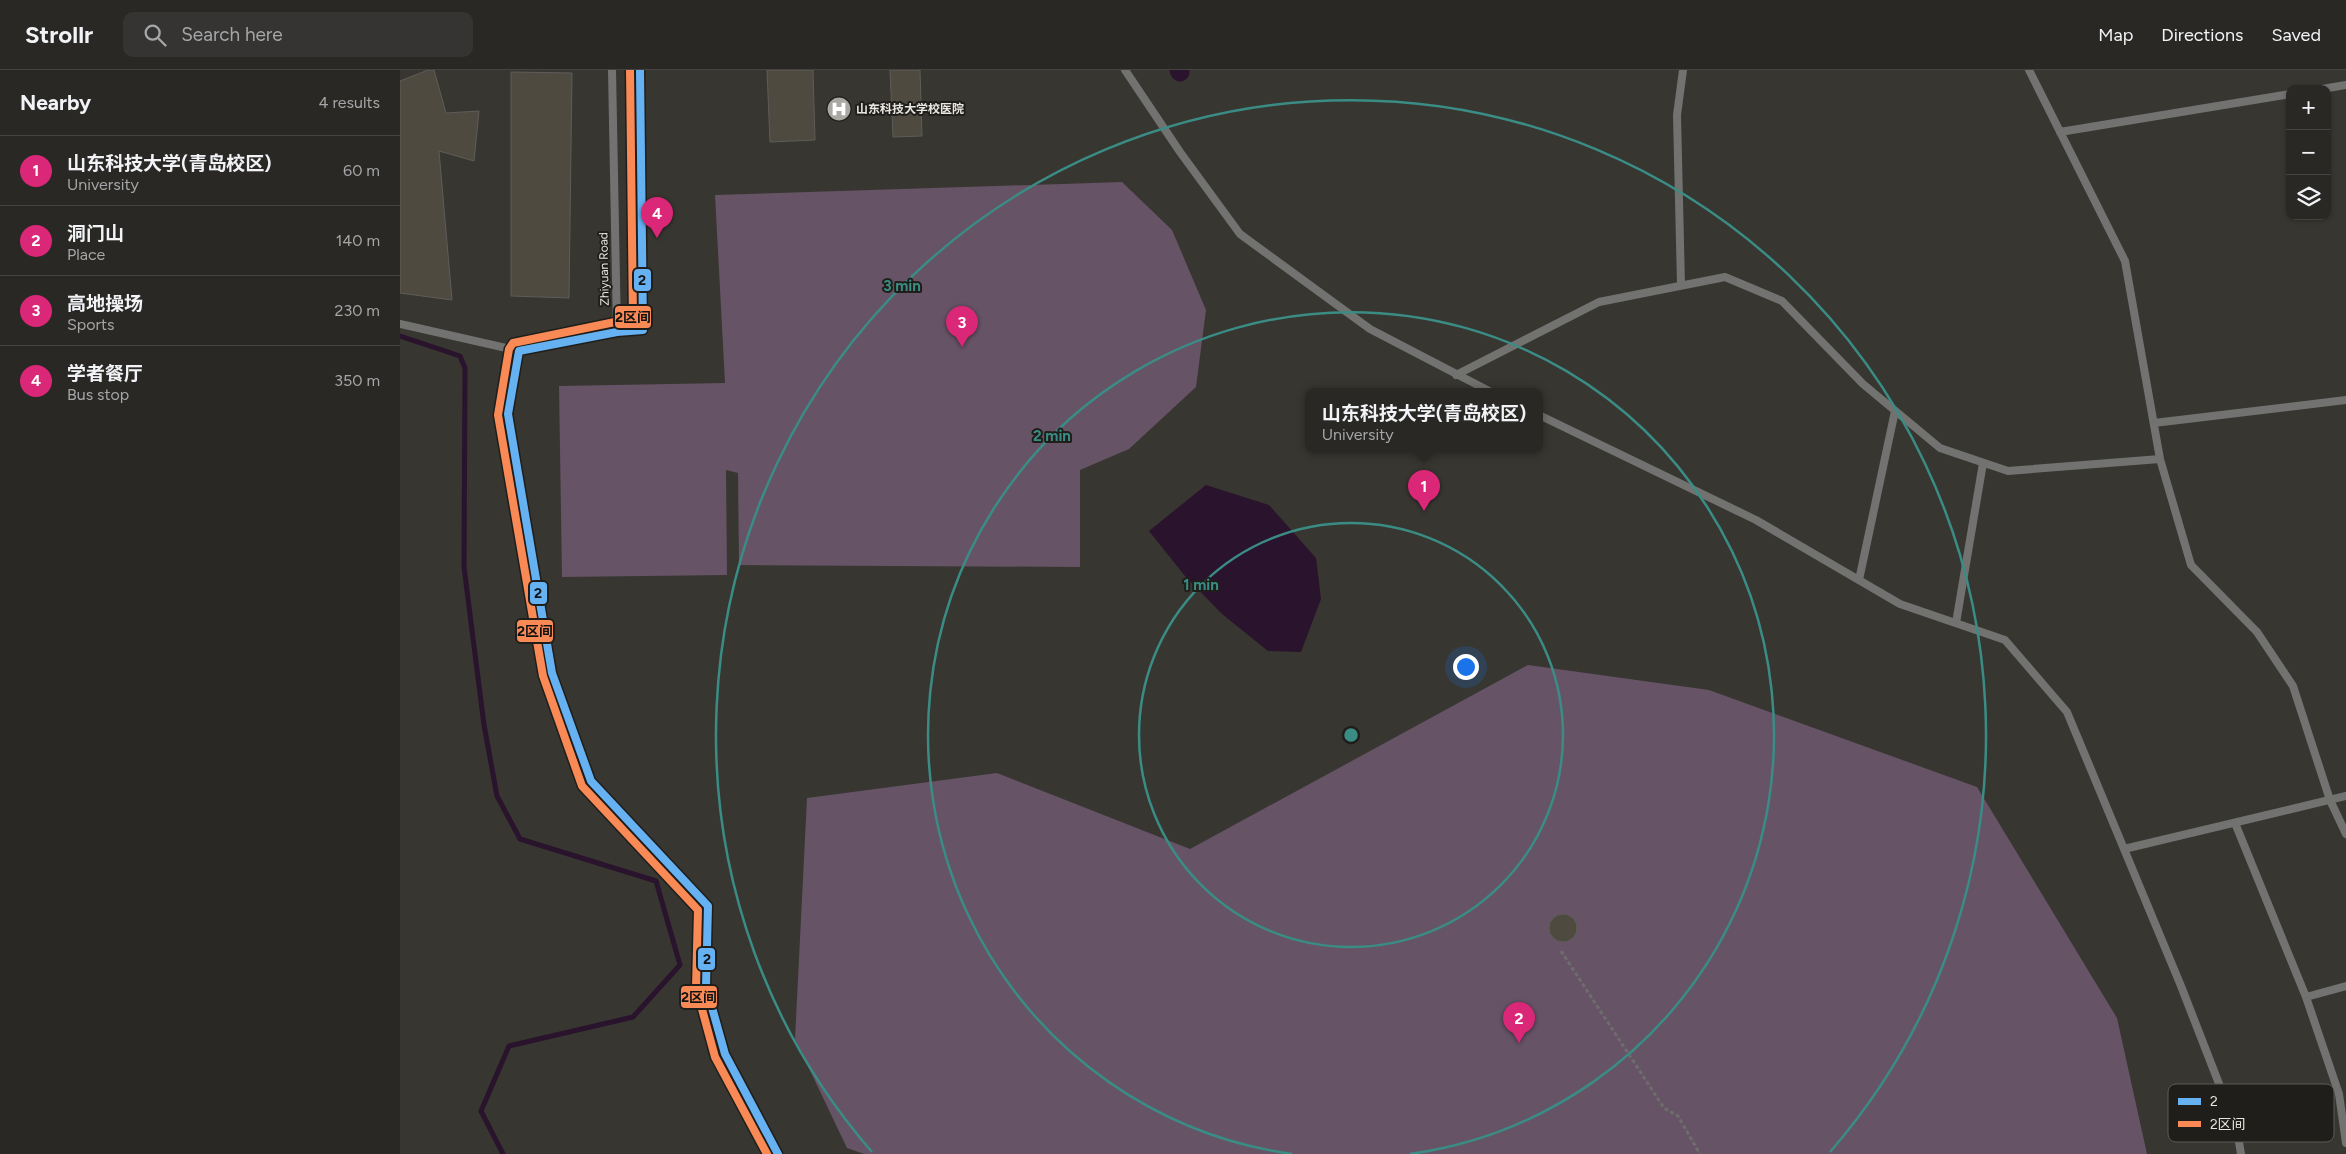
<!DOCTYPE html>
<html lang="en">
<head>
<meta charset="utf-8">
<style>
	:root { --surface:#292825; --page:#353432; --text:#f1f3f6; --muted:#a5a6a7; --line:#454442; --accent:#db2777 }
	body { margin:0; font-family:Figtree,"Noto Sans SC",sans-serif; background:var(--page); color:var(--text) }
	.controls { position:absolute; right:15px; top:15px; display:grid; overflow:hidden; border-radius:10px; box-shadow:0 1px 4px #0004 }
	.controls button { width:45px; height:45px; display:grid; place-items:center; padding:0; border:0; border-bottom:1px solid var(--line); background:var(--surface); color:var(--text); font:25px sans-serif }
	.you { position:absolute; left:1065px; top:596px; width:18px; height:18px; margin:-12px; border:4px solid #fff; border-radius:50%; background:#1a73e8; box-shadow:0 0 0 8px #1a73e833 }
	.badge { display:grid; place-items:center; width:32px; height:32px; border-radius:50%; background:var(--accent); color:#fff; font-size:16px; font-weight:700 }
	.pin { position:absolute; translate:-50% -41px; filter:drop-shadow(0 1px 2px #0008) }
	.pin::after { content:''; position:absolute; top:26px; width:18px; height:15px; background:inherit; clip-path:polygon(0 0,100% 0,50% 100%) }
	.popup { position:absolute; left:905px; top:318px; width:238px; height:65px; box-sizing:border-box; display:grid; place-content:center; border-radius:10px; background:var(--surface); filter:drop-shadow(0 1px 4px #0005); font-size:16px; white-space:nowrap; color:var(--muted) }
	.popup b { font-size:19px; color:var(--text) }
	.popup::after { content:''; position:absolute; left:50%; top:100%; margin-left:-10px; border:10px solid transparent; border-top-color:var(--surface) }
	.list { margin:0; padding:0; list-style:none }
	h2 { display:flex; justify-content:space-between; align-items:center; height:65px; margin:0; padding:0 20px; font-size:21px }
	h2 small { font-size:16px; font-weight:400; color:var(--muted) }
	.list li { display:grid; grid-template-columns:32px 1fr auto; gap:15px; align-items:center; box-sizing:border-box; height:70px; padding:0 20px; border-top:1px solid var(--line) }
	.list b { display:block; font-size:19px; white-space:nowrap }
	.list p { margin:0; font-size:16px; white-space:nowrap; color:var(--muted) }
	.list em { font-size:16px; font-style:normal; color:var(--muted) }
	.icon { flex:none; width:28px; height:28px; fill:none; stroke:currentColor; stroke-width:2; stroke-linecap:round; stroke-linejoin:round }
	.map { position:relative; flex:none; width:1946px; height:1084px; overflow:hidden }
	header { display:flex; align-items:center; gap:30px; box-sizing:border-box; height:70px; padding:0 25px; background:var(--surface); border-bottom:1px solid var(--line) }
	header strong { font-size:24px }
	nav { display:flex; gap:28px; margin-inline-start:auto; font-size:18px }
	.search { width:350px; height:45px; background:var(--page); display:flex; align-items:center; gap:12px; box-sizing:border-box; padding:0 18px; border-radius:10px; color:var(--muted); font-size:19px }
	main { display:flex }
	aside { flex:1; background:var(--surface) }
	.map>svg:first-child { display:block }
	.green { fill:#665366 }
	.water { fill:#2a132c }
	.lines { fill:none; stroke-linecap:round; stroke-linejoin:round }
	.stream { stroke:#2a132c; stroke-width:5 }
	.canal { stroke:#2a132c; stroke-width:19 }
	.building { fill:#4e4a40; stroke:#5e5d59 }
	.path { stroke:#6e6d6c; stroke-width:3; stroke-dasharray:4 2.5; stroke-linecap:butt }
	.service { stroke:#727270; stroke-width:8 }
	.bus-1-casing { stroke:#201e1a; stroke-width:11 }
	.bus-2-casing { stroke:#201e1a; stroke-width:11 }
	.bus-1 { stroke:#66b1f2; stroke-width:8 }
	.bus-2 { stroke:#f98a56; stroke-width:8 }
	.ring { fill:none; stroke:#3a8c85; stroke-width:2.5 }
	.labels { text-anchor:middle; stroke-width:4; stroke-linejoin:round; paint-order:stroke }
	.poi-label { font-size:12px; font-weight:bold; fill:#e8e6e1; stroke:#201e1a; text-anchor:start }
	.street-label { font-size:12px; fill:#e8e6e1; stroke:#201e1a }
	.key { fill:#201e1a; stroke:#5c5a56; stroke-width:1 }
	.key-label { font-size:14px; fill:#e8e6e1 }
	.centre { fill:#3a8c85; stroke:#201e1a; stroke-width:2.5 }
	.ring-label { font-size:15px; text-anchor:middle; font-weight:bold; fill:#3a8c85; stroke:#201e1a; stroke-width:4; stroke-linejoin:round; paint-order:stroke }
	.line-badge { stroke:#201e1a; stroke-width:2 }
	.pale-badge-label { font-size:14px; text-anchor:middle; font-weight:bold; fill:#111 }
</style>
</head>
<body>
<header>
<strong>Strollr</strong>
<div class="search"><svg class="icon" aria-label="search" viewBox="0 0 24 24"><circle cx="10" cy="10" r="6"/><path d="M15 15l6 6"/></svg>Search here</div>
<nav><a>Map</a><a>Directions</a><a>Saved</a></nav>
</header>
<main>
<aside>
<h2>Nearby<small>4 results</small></h2>
<ul class="list">
<li><span class="badge">1</span><div><b>山东科技大学(青岛校区)</b><p>University</p></div><em>60 m</em></li>
<li><span class="badge">2</span><div><b>洞门山</b><p>Place</p></div><em>140 m</em></li>
<li><span class="badge">3</span><div><b>高地操场</b><p>Sports</p></div><em>230 m</em></li>
<li><span class="badge">4</span><div><b>学者餐厅</b><p>Bus stop</p></div><em>350 m</em></li>
</ul>
</aside>
<div class="map">
<svg width="1946" height="1084" viewBox="0 0 1946 1084">
	<rect width="100%" height="100%" fill="#373631"/>
	<path class="green" d="M 722,112 L 772,160 L 806,240 L 796,317 L 729,379 L 680,400 L 680,497 L 339,495 L 338,403 L 326,400 L 327,505 L 162,507 L 159,316 L 325,313 L 315,125 Z
		M 1128,595 L 1309,620 L 1577,717 L 1717,948 L 1747,1084 L 464,1084 L 447,1078 L 395,969 L 407,728 L 597,703 L 790,779 Z"/>
	<path class="water" d="M 806,415 L 869,435 L 916,488 L 921,529 L 901,582 L 868,581 L 822,544 L 785,506 L 749,461 Z"/>
	<g class="lines">
		<path class="stream" d="M 0,266 L 60,286 L 65,298 L 64,497 L 84,655 L 97,726 L 120,769 L 256,811 L 280,895 L 233,947 L 109,976 L 81,1041 L 103,1084"/>
		<path class="canal" d="M 779,0 L 780,2"/>
	</g>
	<path class="building" d="M 28,0 L 34,0 L 46,43 L 79,41 L 74,91 L 39,81 L 52,230 L 0,223 L 0,11 Z
		M 367,0 L 413,0 L 415,70 L 370,72 Z
		M 490,0 L 520,0 L 522,66 L 493,67 Z
		M 111,2 L 172,3 L 169,228 L 111,226 Z
		M1149 858a14 14 0 1 1 28 0a14 14 0 1 1-28 0Z"/>
	<g class="lines">
		<path class="path" d="M 1161,881 L 1264,1038 L 1278,1046 L 1300,1084"/>
		<path class="service" d="M 212,0 L 217,262
			M 240,0 L 243,260 L 217,262 L 119,281 L 108,344 L 152,603 L 191,711 L 308,836 L 306,916 L 325,984 L 378,1084
			M 725,0 L 780,82 L 840,164 L 970,259 L 1091,322
			M 1629,0 L 1725,191 L 1760,389 L 1791,495 L 1857,562 L 1893,616 L 1930,730 L 1946,764
			M 1922,19 L 1946,15
			M 1660,62 L 1890,24
			M 1281,215 L 1277,45 L 1283,0
			M 0,254 L 119,281
			M 1056,305 L 1199,232 L 1325,207 L 1382,231 L 1463,314 L 1540,378 L 1608,401 L 1760,389
			M 1139,345 L 1356,450 L 1500,534 L 1605,570 L 1667,642 L 1781,916 L 1837,1060 L 1841,1084
			M 1754,353 L 1946,330
			M 1459,510 L 1495,341
			M 1556,553 L 1583,393
			M 1835,753 L 1906,927 L 1939,1024 L 1946,1073
			M 1724,779 L 1946,726
			M 1906,927 L 1946,916"/>
		<defs>
			<path id="bus-1" d="M 240,0 L 243,260 L 217,262 L 119,281 L 108,344 L 152,603 L 191,711 L 308,836 L 306,916 L 325,984 L 378,1084"/>
			<path id="bus-2" d="M 230,0 L 233,251 L 215,252 L 113,273 L 109,279 L 98,345 L 143,606 L 182,716 L 298,840 L 296,917 L 315,987 L 367,1084"/>
		</defs>
		<use href="#bus-1" class="bus-1-casing"/>
		<use href="#bus-2" class="bus-2-casing"/>
		<use href="#bus-1" class="bus-1"/>
		<use href="#bus-2" class="bus-2"/>
	</g>
	<g class="ring">
		<circle cx="951" cy="665" r="212"/>
		<path d="M892 1084A423 423 0 1 1 1010 1084"/>
		<path d="M472 1082A635 635 0 1 1 1430 1082"/>
	</g>
	<defs>
		<symbol id="hospital-disc" viewBox="-11 -11 22 22"><circle r="9.5" fill="#aaa8a3" stroke="#201e1a"/><path d="M-5-5h3v3.5h4V-5h3V5h-3V1.5h-4V5h-3Z" fill="#fff"/></symbol>
	</defs>
	<g fill-rule="evenodd">
		<use href="#hospital-disc" x="425" y="25" width="28" height="28"/>
	</g>
	<g class="labels">
		<g class="poi-label">
			<text x="456" y="43">山东科技大学校医院</text>
		</g>
		<g class="street-label">
			<text transform="translate(204 199) rotate(-91)" y="4">Zhiyuan Road</text>
		</g>
	</g>
	<rect x="1768" y="1014" width="166" height="58" rx="8" class="key"/>
	<rect x="1778" y="1028" width="23" height="7" fill="#66b1f2"/>
	<rect x="1778" y="1051" width="23" height="6" fill="#f98a56"/>
	<g class="key-label">
		<text x="1810" y="1036">2</text>
		<text x="1810" y="1059">2区间</text>
	</g>
	<circle cx="951" cy="665" r="8" class="centre"/>
	<g class="ring-label">
		<text x="502" y="221">3 min</text>
		<text x="652" y="371">2 min</text>
		<text x="801" y="520">1 min</text>
	</g>
	<g class="line-badge">
		<rect x="233" y="198" width="19" height="24" rx="5" fill="#66b1f2"/>
		<rect x="214" y="235" width="38" height="24" rx="5" fill="#f98a56"/>
		<rect x="129" y="511" width="19" height="24" rx="5" fill="#66b1f2"/>
		<rect x="116" y="549" width="38" height="24" rx="5" fill="#f98a56"/>
		<rect x="297" y="877" width="19" height="24" rx="5" fill="#66b1f2"/>
		<rect x="280" y="915" width="38" height="24" rx="5" fill="#f98a56"/>
	</g>
	<g class="pale-badge-label">
		<text x="242" y="215">2</text>
		<text x="233" y="252">2区间</text>
		<text x="138" y="528">2</text>
		<text x="135" y="566">2区间</text>
		<text x="307" y="894">2</text>
		<text x="299" y="932">2区间</text>
	</g>
</svg>
<div class="controls">
<button>+</button>
<button>−</button>
<button><svg class="icon" aria-label="layers" viewBox="0 0 24 24"><path d="M12 4l9 5-9 5-9-5zM3 14l9 5 9-5"/></svg></button>
</div>
<div class="you"></div>
<div class="pin badge" style="left:1024px;top:441px">1</div>
<div class="popup"><b>山东科技大学(青岛校区)</b>University</div>
<div class="pin badge" style="left:1119px;top:973px">2</div>
<div class="pin badge" style="left:562px;top:277px">3</div>
<div class="pin badge" style="left:257px;top:168px">4</div>
</div>
</main>
</body>
</html>
